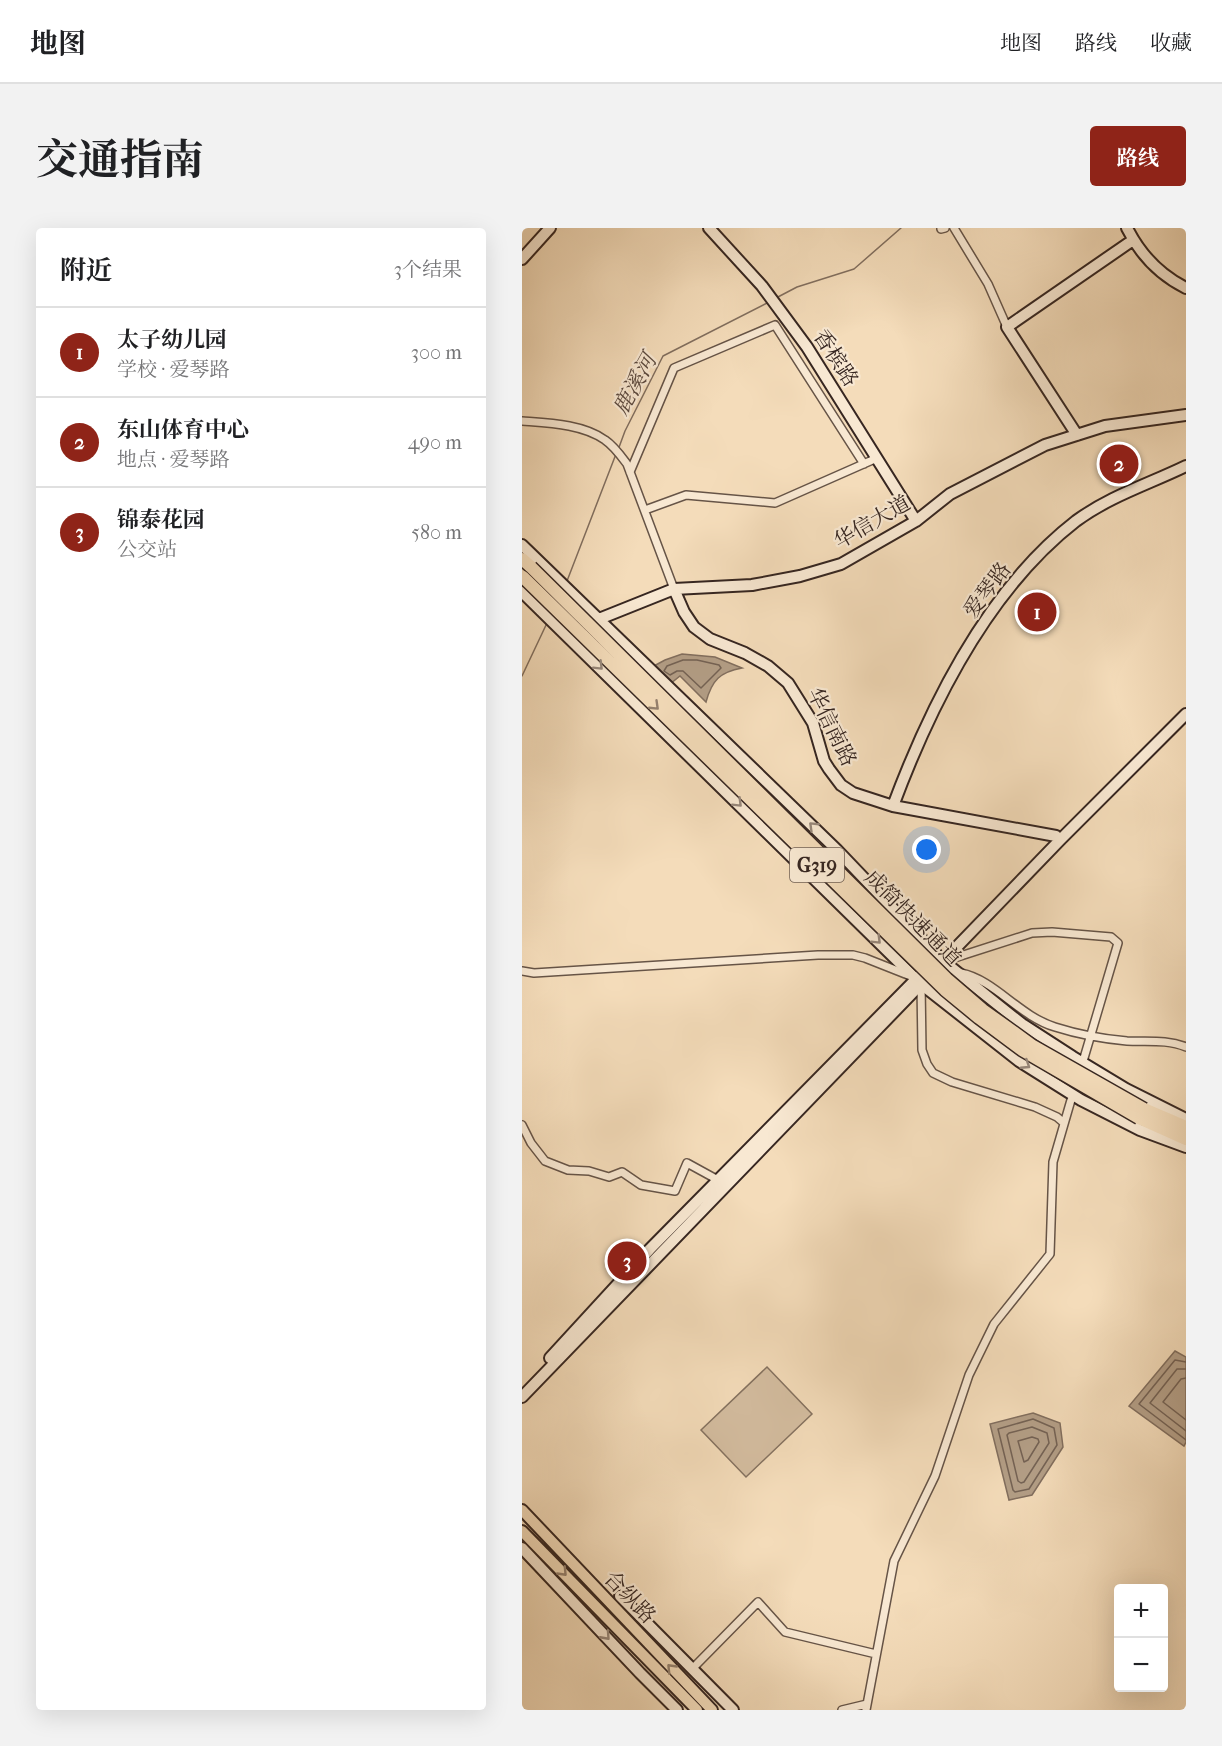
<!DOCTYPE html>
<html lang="zh">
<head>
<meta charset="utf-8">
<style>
	:root { --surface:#fff; --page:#f2f2f2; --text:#202124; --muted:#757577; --line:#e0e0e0; --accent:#8f2418 }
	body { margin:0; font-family:"IM FELL French Canon","Noto Serif SC",serif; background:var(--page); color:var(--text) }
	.controls { position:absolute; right:18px; bottom:18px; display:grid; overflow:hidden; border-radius:6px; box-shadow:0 6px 24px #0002 }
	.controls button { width:54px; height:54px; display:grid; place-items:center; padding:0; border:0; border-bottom:2px solid var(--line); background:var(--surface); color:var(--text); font:30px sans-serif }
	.you { position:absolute; left:405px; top:622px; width:21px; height:21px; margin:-15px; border:4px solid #fff; border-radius:50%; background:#1a73e8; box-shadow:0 0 0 9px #1a73e833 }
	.badge { display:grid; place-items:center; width:39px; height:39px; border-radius:50%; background:var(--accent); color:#fff; font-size:20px; font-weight:700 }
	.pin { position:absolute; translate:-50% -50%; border:3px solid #fff; box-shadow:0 2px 6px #0006 }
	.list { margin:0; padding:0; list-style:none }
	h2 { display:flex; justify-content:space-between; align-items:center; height:78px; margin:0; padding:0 24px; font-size:26px }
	h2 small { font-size:20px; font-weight:400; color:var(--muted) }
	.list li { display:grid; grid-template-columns:39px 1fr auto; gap:18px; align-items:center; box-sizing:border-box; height:90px; padding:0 24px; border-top:2px solid var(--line) }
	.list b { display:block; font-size:22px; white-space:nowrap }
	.list p { margin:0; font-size:20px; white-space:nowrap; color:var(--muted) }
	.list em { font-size:20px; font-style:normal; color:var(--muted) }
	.map { position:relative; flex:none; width:664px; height:1482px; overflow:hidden; border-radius:6px }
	header { display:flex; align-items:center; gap:36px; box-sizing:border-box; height:84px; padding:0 30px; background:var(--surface); border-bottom:2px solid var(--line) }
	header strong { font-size:28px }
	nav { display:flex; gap:33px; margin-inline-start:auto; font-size:21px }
	.intro { display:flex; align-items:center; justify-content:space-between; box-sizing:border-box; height:144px; padding:0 36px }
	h1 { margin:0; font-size:42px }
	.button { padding:15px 27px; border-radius:6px; background:var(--accent); color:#fff; font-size:21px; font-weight:700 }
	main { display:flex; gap:36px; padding:0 36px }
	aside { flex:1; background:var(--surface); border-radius:6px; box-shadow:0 6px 24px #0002 }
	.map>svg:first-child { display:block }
	.green { fill:#d4bda0; stroke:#857260; stroke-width:1.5 }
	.water { fill:#b39e86; stroke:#816e5e; stroke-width:1.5 }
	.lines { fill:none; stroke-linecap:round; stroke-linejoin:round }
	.shore { stroke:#746254; stroke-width:1.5 }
	.stream { stroke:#816e5e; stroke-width:1.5 }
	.street-casing { stroke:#665447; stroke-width:10 }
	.secondary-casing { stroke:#362621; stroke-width:14 }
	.primary-casing { stroke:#362621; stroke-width:14 }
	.highway-casing { stroke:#362621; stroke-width:15 }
	.street { stroke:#f8e8d2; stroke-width:7 }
	.secondary { stroke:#f8e8d2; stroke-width:10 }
	.primary { stroke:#f4dcba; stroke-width:10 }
	.highway { stroke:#f4dcba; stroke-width:12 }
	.highway-bridge-casing { stroke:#362621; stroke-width:15; stroke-linecap:butt }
	.highway-bridge { stroke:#f4dcba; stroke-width:12 }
	.oneway { stroke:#97877a }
	.oneway2 { stroke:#95816e }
	.labels { text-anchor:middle; stroke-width:4.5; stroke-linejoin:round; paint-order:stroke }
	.shield { fill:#f8e8d2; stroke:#706056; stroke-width:1.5 }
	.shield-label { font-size:20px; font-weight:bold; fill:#362621 }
	.street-label { font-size:21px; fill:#362621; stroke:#f8e8d2 }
	.water-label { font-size:22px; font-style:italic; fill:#5c4a3f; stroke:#f8e8d2 }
</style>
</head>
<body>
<header>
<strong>地图</strong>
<nav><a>地图</a><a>路线</a><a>收藏</a></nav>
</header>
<div class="intro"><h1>交通指南</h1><a class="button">路线</a></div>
<main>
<aside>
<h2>附近<small>3个结果</small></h2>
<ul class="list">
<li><span class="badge">1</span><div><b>太子幼儿园</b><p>学校 · 爱琴路</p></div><em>300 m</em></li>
<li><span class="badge">2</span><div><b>东山体育中心</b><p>地点 · 爱琴路</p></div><em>490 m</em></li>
<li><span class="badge">3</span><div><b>锦泰花园</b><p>公交站</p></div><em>580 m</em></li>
</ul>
</aside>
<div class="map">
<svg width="664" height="1482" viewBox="0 0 664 1482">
	<rect width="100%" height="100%" fill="#f4dcba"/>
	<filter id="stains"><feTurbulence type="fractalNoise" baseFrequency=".00333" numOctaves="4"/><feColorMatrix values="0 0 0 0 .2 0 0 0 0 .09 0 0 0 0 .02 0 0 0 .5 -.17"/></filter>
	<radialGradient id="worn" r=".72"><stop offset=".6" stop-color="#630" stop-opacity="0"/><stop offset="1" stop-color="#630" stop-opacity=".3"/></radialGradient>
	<path class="green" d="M 245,1139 L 290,1186 L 224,1249 L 179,1202 Z"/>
	<path class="water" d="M 160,426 L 193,429 L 220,440 C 198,444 190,452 184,474 L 158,448 L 148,456 L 130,439 L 143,432 Z
		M 653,1123 L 664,1129 L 664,1214 L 662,1218 L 607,1178 Z
		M 511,1185 L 538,1195 L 541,1219 L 510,1267 L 487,1272 L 468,1196 Z"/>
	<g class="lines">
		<path class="shore" d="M 161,432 L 175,432 L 197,437 L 199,440 L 179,460 L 161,443 L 155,443 L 148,447 L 142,443 L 145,438 Z
			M 664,1134 L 653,1132 L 617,1176 L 664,1212
			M 664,1141 L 655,1141 L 628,1175 L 664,1203
			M 664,1150 L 659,1151 L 641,1174 L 664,1192
			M 511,1191 L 532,1200 L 535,1217 L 507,1261 L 493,1264 L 491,1262 L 476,1201 Z
			M 510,1199 L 525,1205 L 527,1215 L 502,1254 L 499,1255 L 496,1253 L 485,1207 L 487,1205 Z
			M 510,1209 L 516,1211 L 517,1214 L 506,1232 L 502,1234 L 496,1213 Z"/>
		<path class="stream" d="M 254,70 L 275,59 L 332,41 L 379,0
			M 96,222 L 103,203 L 141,128 L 247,74
			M 45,353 L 94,226
			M 0,448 L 25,395"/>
		<defs>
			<path id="street" d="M 432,0 L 466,56 L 485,99
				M 419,1 L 423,0
				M 0,193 C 26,195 61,196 83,212 C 92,218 99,228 105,236 L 152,361
				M 108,244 L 152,140 L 253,97 L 342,236
				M 123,282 L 164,267 L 253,275 L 355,230
				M 423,733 L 510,705 L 530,704 L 589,709 L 596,715 L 562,830
				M 0,743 L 12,745 L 296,727 L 331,727 L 343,730 L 386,747
				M 439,745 C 473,752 497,788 533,799 C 555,806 582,811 605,813 C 625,814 645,811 664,819
				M 399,756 L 400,822 L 405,836 L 411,845 L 430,854 L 513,879 L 535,889 L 542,895
				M 0,897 L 9,915 L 23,933 L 46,942 L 67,943 L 87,949 L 100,944 L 119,957 L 153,963 L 165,935 L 196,952
				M 174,1437 L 236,1374 L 263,1404 L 354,1426
				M 320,1482 L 345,1476
				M 344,1482 L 372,1333 L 413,1248 L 447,1147 L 472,1096 L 528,1026 L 531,934 L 549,872"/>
			<path id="secondary" d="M 187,0 L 240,58 L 285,119 L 394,293
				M 605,0 C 618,26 638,47 664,60
				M 0,31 L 28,0
				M 555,207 L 485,99 L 611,12
				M 0,317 L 315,622 L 421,733 L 500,796 L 551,829 L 604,861 L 664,891
				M 152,361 L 162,384 L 172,399 L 188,411 L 223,425 L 246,438 L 266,455 L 291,495 L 302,533 L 307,541 L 319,557 L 331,565 L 371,578 L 534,608 L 538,612
				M 0,364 L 399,756 L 497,833 L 559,872 L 618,902 L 664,919
				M 72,393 L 152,361 L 230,357 L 278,348 L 319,336 L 394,293 L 428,266 L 523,217 L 583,198 L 664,187
				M 371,578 C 409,476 466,361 554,293 C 588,268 627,256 664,238
				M 28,1130 L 128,1021 L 407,738
				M 0,1169 L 538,612 L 664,486
				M 0,1320 L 118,1445 L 155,1482
				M 98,1368 L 211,1482"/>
			<path id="primary" d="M 0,1282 L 190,1482
				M 0,1303 L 175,1482"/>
			<path id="highway" d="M 0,331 L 9,339
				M 622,881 L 664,899
				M 617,890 L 664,911"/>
		</defs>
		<use href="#street" class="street-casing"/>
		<use href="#secondary" class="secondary-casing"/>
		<use href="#primary" class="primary-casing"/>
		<use href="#highway" class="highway-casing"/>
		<use href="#street" class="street"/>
		<use href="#secondary" class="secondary"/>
		<use href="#primary" class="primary"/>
		<use href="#highway" class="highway"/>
		<defs>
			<path id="highway-bridge" d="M 9,339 L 425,751 L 461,782 L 511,818 L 622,881
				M 1,349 L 423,762 L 457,790 L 500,822 L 617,890"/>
		</defs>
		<use href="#highway-bridge" class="highway-bridge-casing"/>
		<use href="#highway-bridge" class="highway-bridge"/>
	</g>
	<defs><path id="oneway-chevron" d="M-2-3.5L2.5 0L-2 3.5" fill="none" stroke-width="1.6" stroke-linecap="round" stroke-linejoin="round" transform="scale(1.5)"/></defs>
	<g class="oneway">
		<use href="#oneway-chevron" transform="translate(77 438) rotate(45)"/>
		<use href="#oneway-chevron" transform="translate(216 575) rotate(45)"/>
		<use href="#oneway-chevron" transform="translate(291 598) rotate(-136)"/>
		<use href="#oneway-chevron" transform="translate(355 712) rotate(45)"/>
		<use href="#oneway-chevron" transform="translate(504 837) rotate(33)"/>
		<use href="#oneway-chevron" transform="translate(84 1408) rotate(48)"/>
	</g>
	<g class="oneway2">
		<use href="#oneway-chevron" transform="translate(133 478) rotate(44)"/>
		<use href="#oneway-chevron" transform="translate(41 1344) rotate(46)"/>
		<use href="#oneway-chevron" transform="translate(149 1440) rotate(-134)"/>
	</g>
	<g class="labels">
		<rect class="shield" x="268" y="620" width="54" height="34" rx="4.5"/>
		<g class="shield-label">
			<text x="295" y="644">G319</text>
		</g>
		<g class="street-label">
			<text transform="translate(314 130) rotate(57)" y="7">香槟路</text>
			<text transform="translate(350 294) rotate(-30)" y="7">华信大道</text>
			<text transform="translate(465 362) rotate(-53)" y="7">爱琴路</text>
			<text transform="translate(310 499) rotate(64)" y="7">华信南路</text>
			<text transform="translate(391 690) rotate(45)" y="7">成简快速通道</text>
			<text transform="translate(108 1369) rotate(46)" y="7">合纵路</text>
		</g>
		<g class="water-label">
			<text transform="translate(112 156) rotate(-61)" y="8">鹿溪河</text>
		</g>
	</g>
	<rect width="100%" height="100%" filter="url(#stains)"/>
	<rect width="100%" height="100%" fill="url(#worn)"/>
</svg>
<div class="controls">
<button>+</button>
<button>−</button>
</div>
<div class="you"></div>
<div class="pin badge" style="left:515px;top:384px">1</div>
<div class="pin badge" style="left:597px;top:236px">2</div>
<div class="pin badge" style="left:105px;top:1033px">3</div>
</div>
</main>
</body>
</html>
